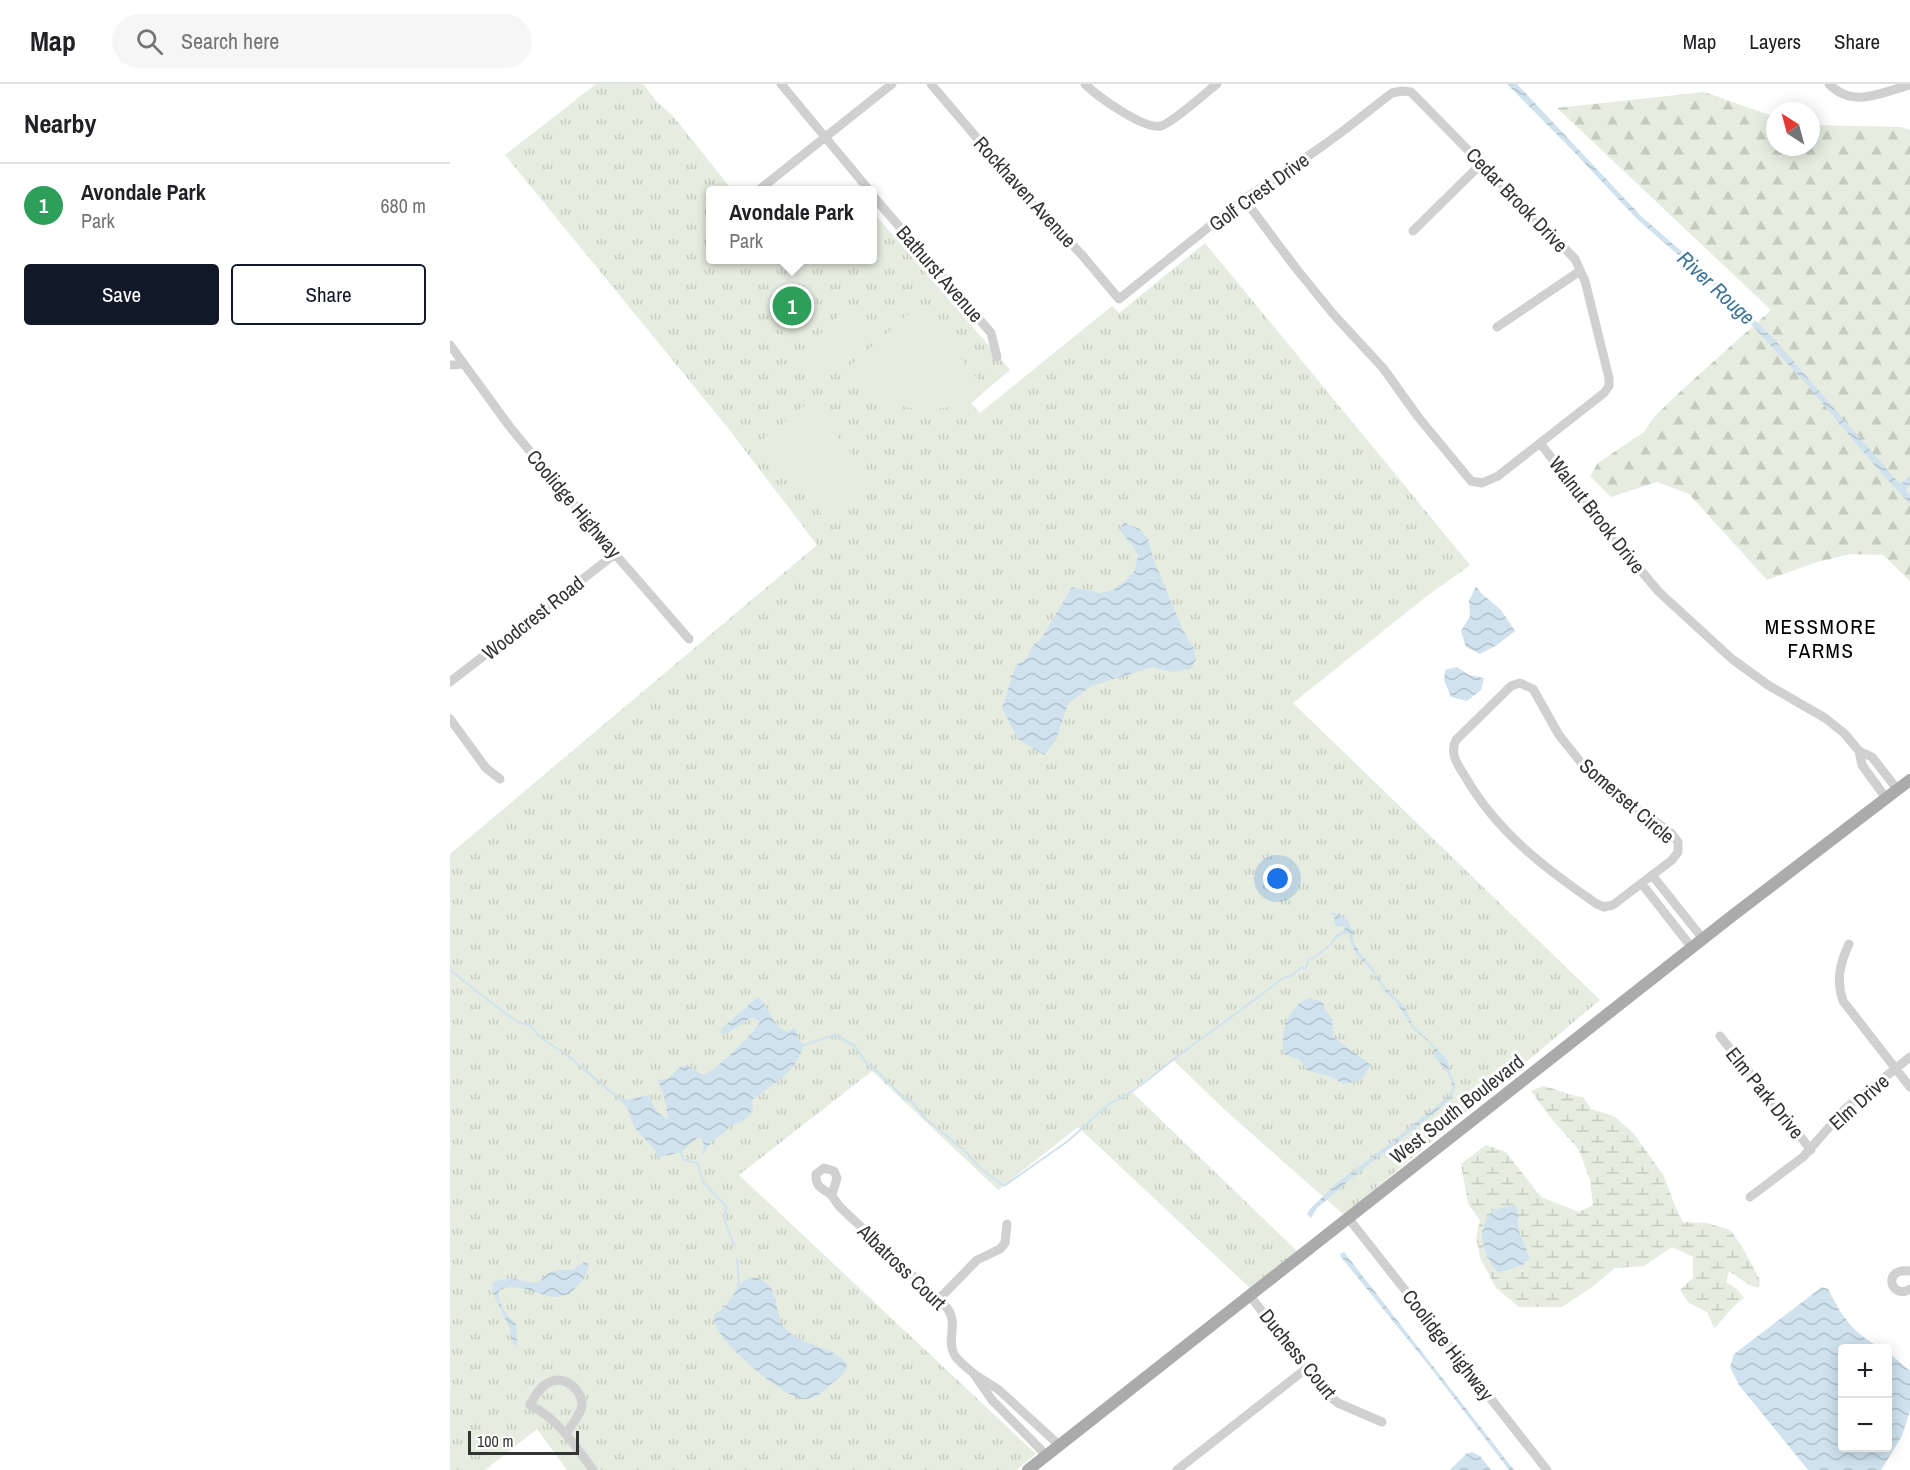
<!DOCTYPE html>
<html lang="en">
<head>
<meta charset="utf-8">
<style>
	:root { --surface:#fff; --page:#f6f6f6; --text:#202124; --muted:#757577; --line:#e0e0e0; --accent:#111827 }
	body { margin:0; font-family:"Archivo Narrow",sans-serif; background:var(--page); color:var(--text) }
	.controls { position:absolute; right:18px; bottom:18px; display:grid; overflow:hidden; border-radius:6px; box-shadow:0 3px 15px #0003 }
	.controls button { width:54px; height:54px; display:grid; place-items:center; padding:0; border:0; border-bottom:2px solid var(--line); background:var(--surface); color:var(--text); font:30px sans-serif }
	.compass { position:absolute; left:1316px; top:18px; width:54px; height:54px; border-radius:50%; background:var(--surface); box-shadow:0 3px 15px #0003; rotate:324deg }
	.scale { position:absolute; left:18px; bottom:15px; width:111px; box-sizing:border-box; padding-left:6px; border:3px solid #333; border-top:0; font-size:16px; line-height:21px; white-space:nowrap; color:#333; -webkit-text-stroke:4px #fff; paint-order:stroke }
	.you { position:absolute; left:828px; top:795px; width:21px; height:21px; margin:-15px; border:4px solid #fff; border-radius:50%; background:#1a73e8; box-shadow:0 0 0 9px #1a73e833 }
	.badge { display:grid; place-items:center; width:39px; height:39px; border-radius:50%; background:var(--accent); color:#fff; font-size:20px; font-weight:700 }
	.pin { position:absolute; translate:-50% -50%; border:3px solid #fff; box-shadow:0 2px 6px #0006 }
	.popup { position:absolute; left:256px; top:102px; width:171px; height:78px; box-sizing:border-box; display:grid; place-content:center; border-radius:6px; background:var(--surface); filter:drop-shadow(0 2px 4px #0005); font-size:20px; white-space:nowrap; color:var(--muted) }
	.popup b { font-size:22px; color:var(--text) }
	.popup::after { content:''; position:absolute; left:50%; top:100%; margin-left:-12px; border:12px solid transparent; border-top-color:var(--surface) }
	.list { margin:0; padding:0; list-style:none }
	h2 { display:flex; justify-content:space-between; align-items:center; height:78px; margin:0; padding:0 24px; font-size:26px }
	h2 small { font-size:20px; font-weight:400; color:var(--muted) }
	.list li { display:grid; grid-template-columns:39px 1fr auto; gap:18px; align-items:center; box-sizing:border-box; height:84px; padding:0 24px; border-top:2px solid var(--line) }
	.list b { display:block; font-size:22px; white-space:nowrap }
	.list p { margin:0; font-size:20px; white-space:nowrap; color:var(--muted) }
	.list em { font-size:20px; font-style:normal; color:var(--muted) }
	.actions { display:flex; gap:12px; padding:18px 24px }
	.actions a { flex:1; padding:14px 0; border:2px solid var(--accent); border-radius:6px; text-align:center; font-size:21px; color:var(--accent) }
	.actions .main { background:var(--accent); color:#fff }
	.icon { flex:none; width:33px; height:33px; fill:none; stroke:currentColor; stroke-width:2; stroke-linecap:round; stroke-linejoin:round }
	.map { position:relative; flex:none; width:1460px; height:1386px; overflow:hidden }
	header { display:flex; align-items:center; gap:36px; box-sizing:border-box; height:84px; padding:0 30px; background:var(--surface); border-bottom:2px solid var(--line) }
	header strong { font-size:28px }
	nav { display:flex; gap:33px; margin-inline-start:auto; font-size:21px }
	.search { width:420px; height:54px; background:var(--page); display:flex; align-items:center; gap:15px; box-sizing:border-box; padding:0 21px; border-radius:33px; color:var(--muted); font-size:22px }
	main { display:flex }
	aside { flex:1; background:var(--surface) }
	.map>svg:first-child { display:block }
	.grass { fill:url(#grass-tufts) }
	.forest { fill:url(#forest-firs) }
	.wetland { fill:url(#wetland-marsh); fill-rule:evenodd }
	.pitch { fill:#e6ecdf }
	.water { fill:url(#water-waves) }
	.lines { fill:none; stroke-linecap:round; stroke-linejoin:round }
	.stream { stroke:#cfe2ee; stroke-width:2 }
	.minor { stroke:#d0d0d0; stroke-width:9 }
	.major { stroke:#ababab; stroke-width:12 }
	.labels { text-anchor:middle; stroke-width:6; stroke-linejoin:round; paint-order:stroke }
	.street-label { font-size:20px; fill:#333; stroke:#fff }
	.water-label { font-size:21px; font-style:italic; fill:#3f7597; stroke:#fff }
	.neighbourhood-label { font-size:21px; letter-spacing:1.5px; fill:#000; stroke:#fff }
</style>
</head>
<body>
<header>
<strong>Map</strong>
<div class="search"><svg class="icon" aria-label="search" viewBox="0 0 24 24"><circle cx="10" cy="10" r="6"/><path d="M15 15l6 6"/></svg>Search here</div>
<nav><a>Map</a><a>Layers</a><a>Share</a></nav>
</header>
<main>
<aside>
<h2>Nearby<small></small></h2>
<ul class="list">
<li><span class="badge" style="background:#2e9e5b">1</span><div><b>Avondale Park</b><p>Park</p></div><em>680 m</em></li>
</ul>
<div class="actions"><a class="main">Save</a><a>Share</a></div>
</aside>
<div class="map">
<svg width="1460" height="1386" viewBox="0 0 1460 1386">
	<defs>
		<pattern id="grass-tufts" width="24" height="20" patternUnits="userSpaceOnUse" patternTransform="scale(1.5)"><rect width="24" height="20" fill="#e6ecdf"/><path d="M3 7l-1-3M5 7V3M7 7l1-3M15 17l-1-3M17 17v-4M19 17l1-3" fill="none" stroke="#c6cbc0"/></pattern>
		<pattern id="forest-firs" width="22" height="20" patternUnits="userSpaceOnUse" patternTransform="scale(1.5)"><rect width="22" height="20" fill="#e6ecdf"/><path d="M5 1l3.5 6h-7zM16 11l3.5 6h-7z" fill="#c6cbc0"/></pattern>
		<pattern id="wetland-marsh" width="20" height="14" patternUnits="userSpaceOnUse" patternTransform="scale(1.5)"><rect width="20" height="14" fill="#e6ecdf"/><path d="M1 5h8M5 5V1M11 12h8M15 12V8" fill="none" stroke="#c6cbc0"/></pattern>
		<pattern id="water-waves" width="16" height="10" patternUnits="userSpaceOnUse" patternTransform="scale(1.5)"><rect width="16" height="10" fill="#cfe2ee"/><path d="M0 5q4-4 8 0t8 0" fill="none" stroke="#b2c2cd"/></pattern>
	</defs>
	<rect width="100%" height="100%" fill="#fff"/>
	<path class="grass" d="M 146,0 L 193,0 L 207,18 L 223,32 L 282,106 L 261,106 L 261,176 L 423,176 L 423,128 L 560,286 L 521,319 L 530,329 L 662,222 L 669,229 L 755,159 L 1020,481 L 977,512 L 843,619 L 1150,916 L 894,1131 L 776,1027 L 723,976 L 681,1007 L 847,1167 L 800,1204 L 628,1043 L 548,1106 L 422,987 L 289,1091 L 586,1370 L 566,1386 L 117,1386 L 87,1345 L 35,1386 L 0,1386 L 0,770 L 367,461 L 278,344 L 55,71 Z"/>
	<path class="forest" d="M 1254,8 L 1325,33 L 1325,63 L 1361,63 L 1361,41 L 1451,43 L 1460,46 L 1460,497 L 1433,471 L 1400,470 L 1364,479 L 1317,496 L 1239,410 L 1207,398 L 1161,413 L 1140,392 L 1148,379 L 1194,348 L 1205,332 L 1234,304 L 1321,226 L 1107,24 Z"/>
	<path class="wetland" d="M 1093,1002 C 1107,1005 1119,1012 1133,1013 L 1141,1025 L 1164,1032 L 1183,1049 L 1214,1092 L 1225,1122 L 1233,1138 L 1257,1139 L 1280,1146 L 1291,1161 L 1310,1196 L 1309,1204 L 1299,1201 L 1279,1187 L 1276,1198 L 1287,1205 L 1294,1214 C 1282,1222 1275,1234 1264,1244 L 1257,1228 L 1239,1219 L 1230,1206 L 1243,1194 L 1243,1173 L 1222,1163 L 1194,1182 L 1165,1184 L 1142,1203 L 1112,1223 L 1069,1223 L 1046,1204 L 1031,1176 L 1026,1154 L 1030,1136 L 1018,1120 L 1011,1080 L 1036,1061 L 1056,1068 L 1091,1113 L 1129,1128 L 1143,1121 L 1140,1096 L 1129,1066 L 1101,1034 L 1081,1007 ZM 1037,1133 L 1069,1133 L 1069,1147 L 1080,1174 L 1073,1181 L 1066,1181 L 1054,1188 C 1039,1181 1030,1164 1032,1146 C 1032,1142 1036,1137 1037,1133 Z"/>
	<path class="pitch" d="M 350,215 L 369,237 L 342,259 L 323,237 Z
		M 399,222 L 426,253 L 397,279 L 394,276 L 373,295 L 350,269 Z
		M 463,226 L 472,227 L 534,303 C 527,308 519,315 511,319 C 502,323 490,325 480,325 C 444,327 419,309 394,287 Z
		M 359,318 L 424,397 L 377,436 L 311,357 Z"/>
	<path class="water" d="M 1057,0 L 1067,0 L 1191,132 L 1260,192 L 1325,256 L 1448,398 L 1452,399 L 1460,392 L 1460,399 L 1456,406 L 1460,412 L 1460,420 L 1431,389 L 1358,302 L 1272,209 L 1187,135 L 1123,67 Z
		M 673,437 L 679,441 L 690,445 L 698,456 L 704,477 L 733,546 L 744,565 L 746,576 L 741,585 L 722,588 L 703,583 L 641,602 L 618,620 L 606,656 L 594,671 L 568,655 L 552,624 L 566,581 L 576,575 L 584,560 L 591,555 L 622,503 L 650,509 L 661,507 L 673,499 L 684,488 L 688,472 L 682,461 L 671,448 Z
		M 1026,502 L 1031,509 L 1051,526 L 1065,547 L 1047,561 L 1030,570 L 1016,563 L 1011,547 L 1020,532 L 1019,517 Z
		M 1007,583 L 1019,591 L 1034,594 L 1031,606 L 1017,617 L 1001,613 L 994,596 L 995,586 Z
		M 881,827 L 897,835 L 903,847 L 903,857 L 910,869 L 922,883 L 935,903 L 955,923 L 962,940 L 997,975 C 999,997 1015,1000 994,1021 L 902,1094 L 867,1124 L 861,1134 L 857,1130 L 860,1125 L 888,1098 L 929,1068 L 994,1016 L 1000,1009 L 1003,1003 L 998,989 L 985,973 L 984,966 L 977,956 L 963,945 L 945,916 L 936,909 L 922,887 L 906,870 L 900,856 L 899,849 C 884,850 875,873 859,876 L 877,863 L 886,851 L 895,845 L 894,842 L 887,843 L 884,839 L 885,835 Z
		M 308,913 C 320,923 321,941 337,948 L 343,944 L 347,947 L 348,955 L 354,961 C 344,991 325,998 302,1016 L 303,1024 L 300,1031 L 291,1038 L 280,1042 L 275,1048 L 261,1058 L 252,1072 L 254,1060 L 251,1054 L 247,1054 L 231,1068 L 207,1074 L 205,1066 L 184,1043 L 178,1025 L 166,1012 L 178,1016 L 199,1011 C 203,1020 207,1032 218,1034 L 215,1016 L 208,996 L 218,995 L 231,982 L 238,982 L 253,991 C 266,987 302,951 310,938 L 302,933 L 276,950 L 271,949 L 272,944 Z
		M 859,914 L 873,918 L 875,926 L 882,935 L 883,953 L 921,981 L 911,996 L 894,1000 L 879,992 L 858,987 L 849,975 L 838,972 L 833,969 C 832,947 836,924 859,914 Z
		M 1064,1121 L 1068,1126 L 1069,1147 L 1080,1174 L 1073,1181 C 1063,1182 1057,1188 1048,1189 C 1032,1169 1024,1146 1043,1126 Z
		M 894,1168 L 1064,1386 L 1059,1386 L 980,1283 L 891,1173 L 890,1170 Z
		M 134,1178 L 137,1179 L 139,1183 C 111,1243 84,1191 49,1206 C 47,1221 57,1231 66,1240 L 67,1264 L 63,1259 L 60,1245 L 42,1207 L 43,1198 L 59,1194 L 84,1199 L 90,1197 L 98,1189 L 109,1186 L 122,1186 Z
		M 305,1193 C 333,1202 322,1228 335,1244 C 351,1263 381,1260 397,1280 C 395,1292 389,1293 381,1300 C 373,1308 365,1316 353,1315 C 333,1313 258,1252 264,1231 C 267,1228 272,1226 275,1222 C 287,1210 286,1196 305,1193 Z
		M 1372,1203 L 1378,1205 C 1393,1234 1402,1248 1431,1264 L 1392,1264 L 1392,1364 L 1438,1364 L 1438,1268 L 1460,1287 L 1460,1327 L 1452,1352 L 1431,1386 L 1358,1386 L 1289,1301 L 1280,1283 L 1284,1270 Z
		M 1022,1368 L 1030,1372 L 1041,1386 L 1000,1386 L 1016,1370 Z"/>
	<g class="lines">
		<path class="stream" d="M 0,886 L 56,930 L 68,938 L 80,941 L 91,954 L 117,971 L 166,1012
			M 354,961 L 385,951 L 405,962 L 417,980 L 427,987 L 454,1014 L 461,1017 L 477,1036 L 515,1067 L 531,1085 L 554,1102 L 618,1057 L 660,1019 C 687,1008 709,986 732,969 C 766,944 800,920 833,894 L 841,892 L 852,883 L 855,885 L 859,876
			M 231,1068 L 233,1075 L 248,1080 L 253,1098 L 276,1122 L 274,1134 L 284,1161
			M 287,1175 L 289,1199 L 287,1201"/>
		<path class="minor" d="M 331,0 L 419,106
			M 481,0 L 583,120 L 632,171 L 669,215 L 785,122 C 813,101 843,83 871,63 C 896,46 918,27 942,9 L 952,7 L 961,8 L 1125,175 L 1135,197 L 1159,294 L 1159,302 L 1154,309 L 1048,392 L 1032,399 L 1021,397 L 969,334 L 933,284 L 884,231 L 845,183 L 794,115
			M 635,0 C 647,12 694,46 711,42 C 724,38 755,9 767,0
			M 1379,0 C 1404,25 1431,8 1460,1
			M 309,106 L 442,0
			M 423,112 L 541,249 L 547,273
			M 963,147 L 1032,79
			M 1047,243 L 1130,187
			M 0,261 L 60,343 L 165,470 L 239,555
			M 0,281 L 14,280
			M 1090,359 L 1165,456 L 1209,508 L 1282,575 L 1318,601 L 1375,634 L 1394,649 L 1409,667 L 1412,681 L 1436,714
			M 0,598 L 165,470
			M 1070,599 L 1083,605 L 1109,651 L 1133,681 L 1164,708 L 1221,749 L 1228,758 L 1228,768 L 1222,776 L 1163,821 L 1154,823 L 1147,820 C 1096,785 1048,749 1016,694 C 1008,681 999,670 1006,656 L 1061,602 Z
			M 0,635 L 36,684 L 50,695
			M 1409,667 L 1422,673 L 1447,705
			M 1202,791 L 1253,855
			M 1192,800 L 1242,864
			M 1399,860 C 1390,879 1386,896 1393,917 L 1460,1003
			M 1270,952 L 1361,1066
			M 382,1111 L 387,1094 L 384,1087 L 374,1084 L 366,1090 C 365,1103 372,1104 380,1110 C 384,1113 387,1120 390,1123 L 497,1224 C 509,1240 496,1255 504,1270 C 508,1278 518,1284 524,1290
			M 1300,1113 L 1353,1073 L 1395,1025 L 1460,973
			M 899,1135 L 1097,1386
			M 1460,1187 C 1431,1183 1441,1217 1460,1205
			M 800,1212 L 877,1310 L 888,1319 L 932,1338
			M 488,1216 L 527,1176 L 550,1165 L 555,1159 L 557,1140
			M 117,1348 C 122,1340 132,1329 132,1320 C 131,1305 116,1293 102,1297 C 91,1301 85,1311 80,1321 C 109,1336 124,1360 143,1386
			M 596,1371 L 542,1316 L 524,1290 L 549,1306 L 609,1361
			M 727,1386 L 857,1284"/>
		<path class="major" d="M 578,1386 L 1282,832 L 1460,696"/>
	</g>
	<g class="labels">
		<g class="street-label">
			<text transform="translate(575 108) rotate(48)" y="7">Rockhaven Avenue</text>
			<text transform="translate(809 108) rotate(-36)" y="7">Golf Crest Drive</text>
			<text transform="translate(1067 116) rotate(46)" y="7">Cedar Brook Drive</text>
			<text transform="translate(490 190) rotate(49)" y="7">Bathurst Avenue</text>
			<text transform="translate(124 420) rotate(50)" y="7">Coolidge Highway</text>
			<text transform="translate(1147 431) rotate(52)" y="7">Walnut Brook Drive</text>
			<text transform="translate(83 534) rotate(-38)" y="7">Woodcrest Road</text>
			<text transform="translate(1177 717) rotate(41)" y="7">Somerset Circle</text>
			<text transform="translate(1315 1009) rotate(51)" y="7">Elm Park Drive</text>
			<text transform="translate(1409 1018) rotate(-42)" y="7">Elm Drive</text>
			<text transform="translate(1007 1025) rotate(-38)" y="7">West South Boulevard</text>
			<text transform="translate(452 1183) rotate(44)" y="7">Albatross Court</text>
			<text transform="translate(998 1261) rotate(52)" y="7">Coolidge Highway</text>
			<text transform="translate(848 1270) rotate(51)" y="7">Duchess Court</text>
		</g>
		<g class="water-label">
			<text transform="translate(1266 204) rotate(43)" y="7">River Rouge</text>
		</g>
		<g class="neighbourhood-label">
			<text x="1371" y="550">MESSMORE<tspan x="1371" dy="24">FARMS</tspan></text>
		</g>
	</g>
</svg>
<div class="controls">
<button>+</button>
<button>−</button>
</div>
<svg class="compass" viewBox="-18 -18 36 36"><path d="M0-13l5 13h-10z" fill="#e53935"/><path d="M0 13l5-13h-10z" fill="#757577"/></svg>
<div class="scale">100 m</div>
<div class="you"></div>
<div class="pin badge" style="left:342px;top:222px;background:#2e9e5b">1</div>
<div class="popup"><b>Avondale Park</b>Park</div>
</div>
</main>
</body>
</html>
